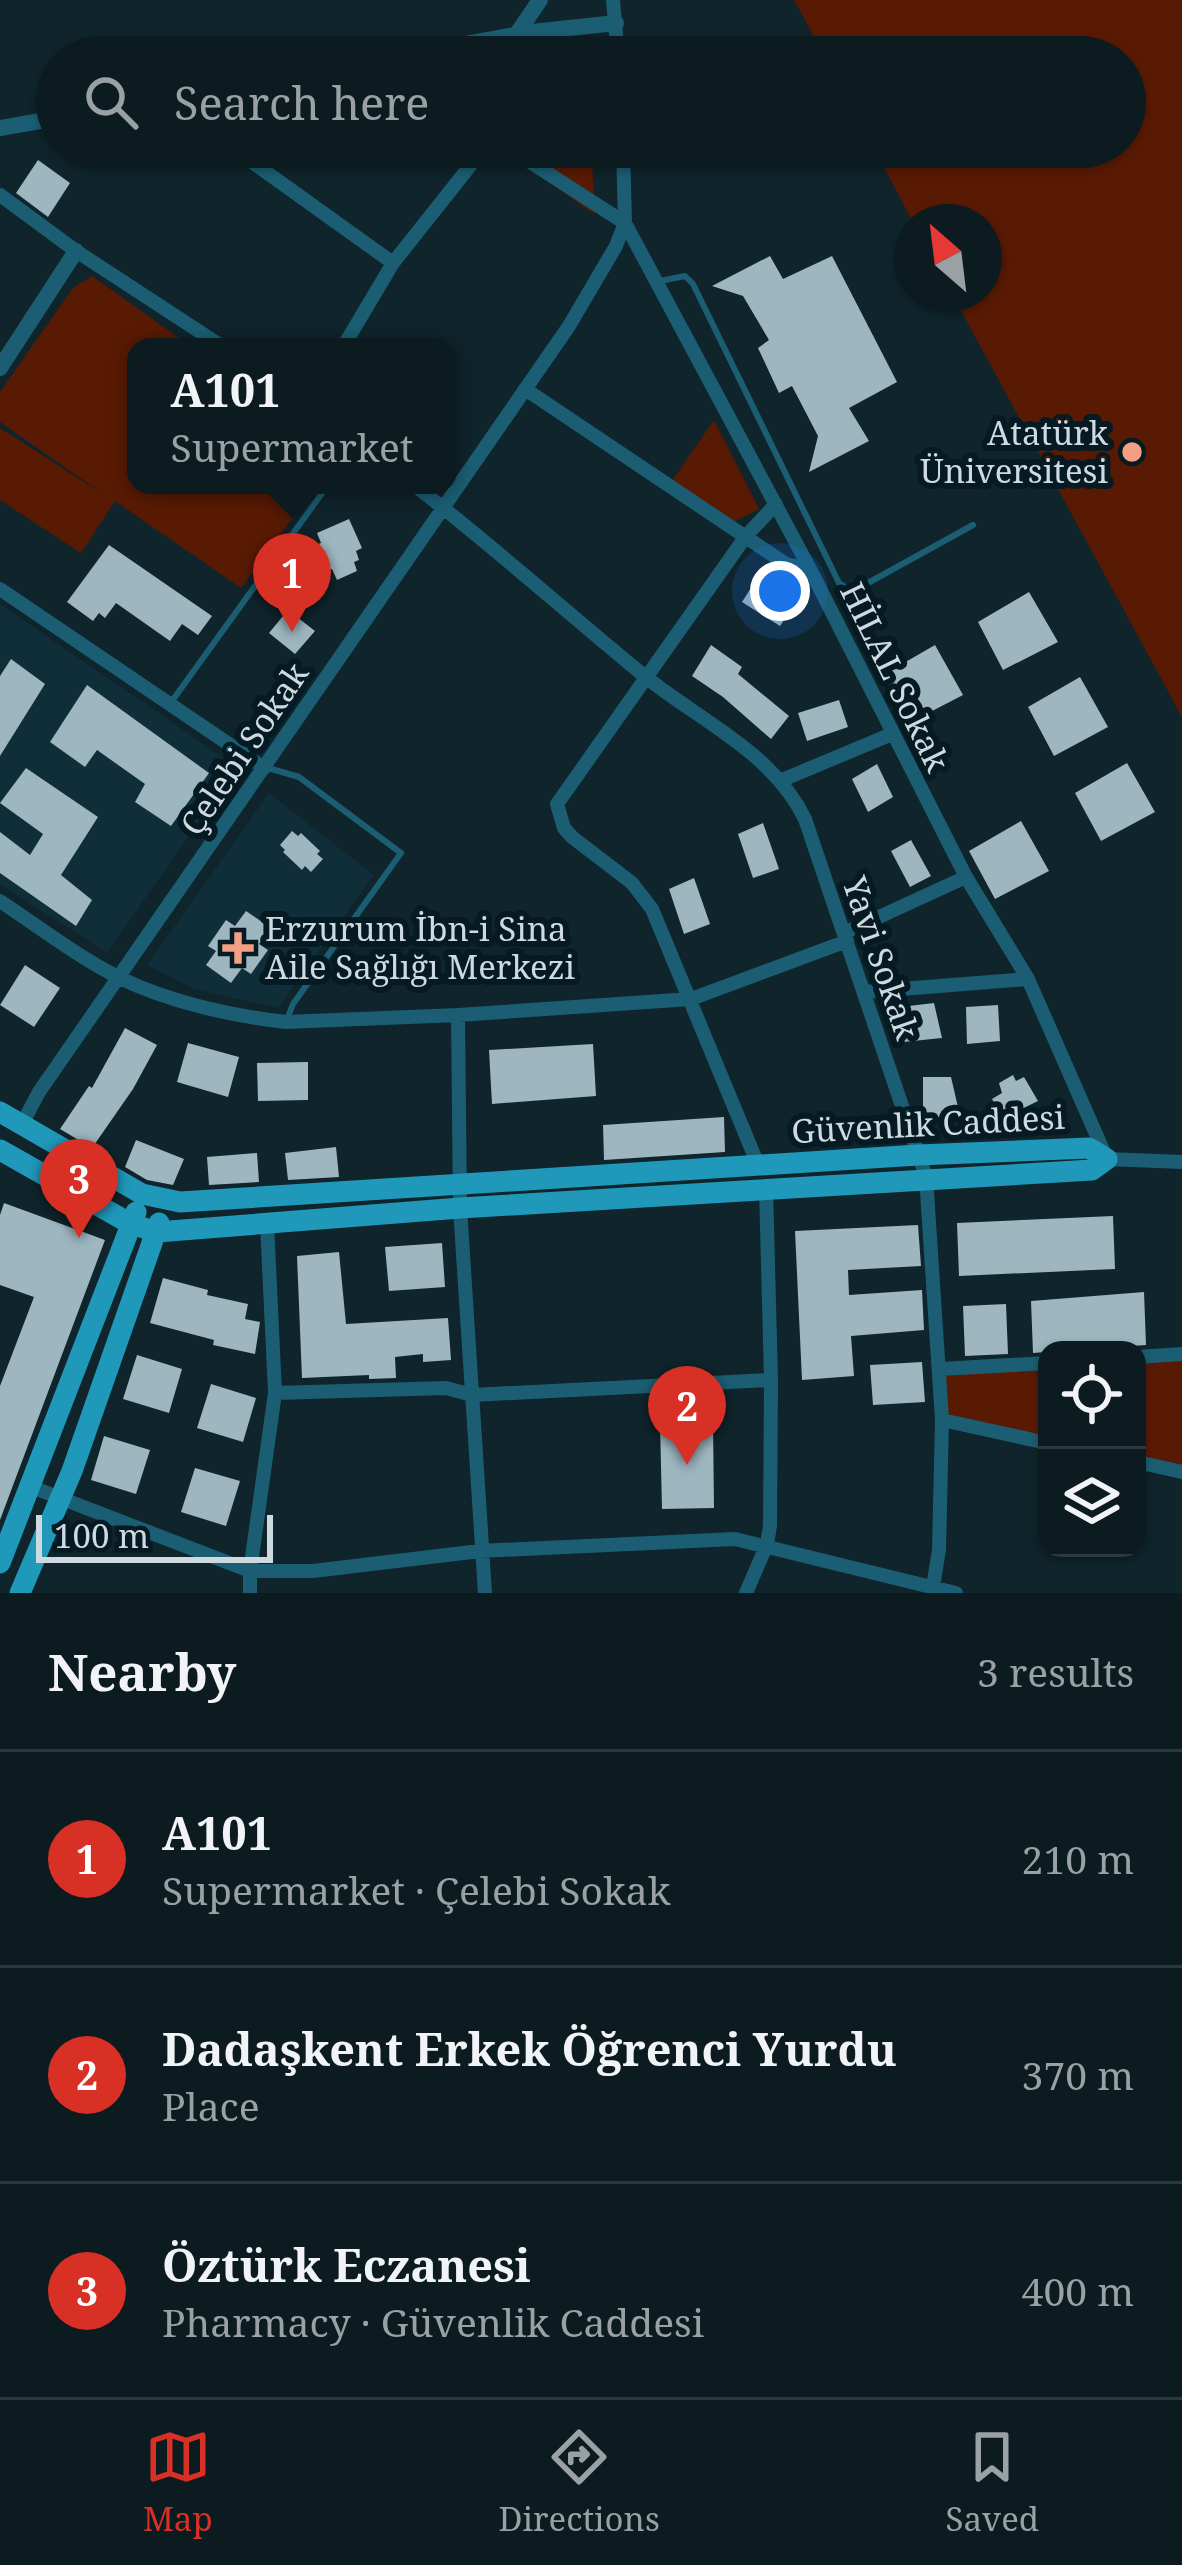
<!DOCTYPE html>
<html lang="en">
<head>
<meta charset="utf-8">
<style>
	:root { --surface:#0b1b20; --page:#19282d; --text:#f1f3f6; --muted:#9aa1a5; --line:#2b393e; --accent:#d93025 }
	body { margin:0; font-family:"Noto Serif",serif; background:var(--page); color:var(--text) }
	.controls { position:absolute; right:36px; bottom:36px; display:grid; overflow:hidden; border-radius:24px; box-shadow:0 3px 9px #0004 }
	.controls button { width:108px; height:108px; display:grid; place-items:center; padding:0; border:0; border-bottom:3px solid var(--line); background:var(--surface); color:var(--text); font:60px sans-serif }
	.compass { position:absolute; left:894px; top:204px; width:108px; height:108px; border-radius:50%; background:var(--surface); box-shadow:0 3px 9px #0004; rotate:332deg }
	.scale { position:absolute; left:36px; bottom:30px; width:237px; box-sizing:border-box; padding-left:12px; border:6px solid #cedadf; border-top:0; font-size:33px; line-height:42px; white-space:nowrap; color:#cedadf; -webkit-text-stroke:9px #051a22; paint-order:stroke }
	.you { position:absolute; left:780px; top:591px; width:42px; height:42px; margin:-30px; border:9px solid #fff; border-radius:50%; background:#1a73e8; box-shadow:0 0 0 18px #1a73e833 }
	.badge { display:grid; place-items:center; width:78px; height:78px; border-radius:50%; background:var(--accent); color:#fff; font-size:39px; font-weight:700 }
	.pin { position:absolute; translate:-50% -99px; filter:drop-shadow(0 3px 6px #0008) }
	.pin::after { content:''; position:absolute; top:63px; width:42px; height:36px; background:inherit; clip-path:polygon(0 0,100% 0,50% 100%) }
	.popup { position:absolute; left:127px; top:338px; width:330px; height:156px; box-sizing:border-box; display:grid; place-content:center; border-radius:24px; background:var(--surface); filter:drop-shadow(0 3px 9px #0005); font-size:39px; white-space:nowrap; color:var(--muted) }
	.popup b { font-size:45px; color:var(--text) }
	.popup::after { content:''; position:absolute; left:50%; top:100%; margin-left:-24px; border:24px solid transparent; border-top-color:var(--surface) }
	.list { margin:0; padding:0; list-style:none }
	h2 { display:flex; justify-content:space-between; align-items:center; height:156px; margin:0; padding:0 48px; font-size:51px }
	h2 small { font-size:39px; font-weight:400; color:var(--muted) }
	.list li { display:grid; grid-template-columns:78px 1fr auto; gap:36px; align-items:center; box-sizing:border-box; height:216px; padding:0 48px; border-top:3px solid var(--line) }
	.list b { display:block; font-size:45px; white-space:nowrap }
	.list p { margin:0; font-size:39px; white-space:nowrap; color:var(--muted) }
	.list em { font-size:39px; font-style:normal; color:var(--muted) }
	.icon { flex:none; width:66px; height:66px; fill:none; stroke:currentColor; stroke-width:2; stroke-linecap:round; stroke-linejoin:round }
	.map { position:relative; flex:none; width:1182px; height:1593px; overflow:hidden }
	.search { position:absolute; background:var(--surface); box-shadow:0 3px 9px #0004; left:36px; right:36px; top:36px; height:132px; display:flex; align-items:center; gap:30px; box-sizing:border-box; padding:0 42px; border-radius:66px; color:var(--muted); font-size:45px }
	.sheet { height:804px; background:var(--surface) }
	nav { display:flex; justify-content:space-around; align-items:center; box-sizing:border-box; height:168px; border-top:3px solid var(--line); background:var(--surface); font-size:33px; color:var(--muted) }
	nav a { display:grid; justify-items:center; gap:6px }
	nav .on { color:var(--accent) }
	.map>svg:first-child { display:block }
	.built { fill:#0f2e39 }
	.green { fill:#591a03 }
	.building { fill:#9db6bf }
	.lines { fill:none; stroke-linecap:round; stroke-linejoin:round }
	.service { stroke:#1b5e73; stroke-width:6 }
	.minor { stroke:#1b5e73; stroke-width:14 }
	.tertiary { stroke:#1b5e73; stroke-width:16 }
	.primary { stroke:#2098ba; stroke-width:21 }
	.poi-dot { fill:#f39f84; stroke:#051a22; stroke-width:4.5 }
	.labels { text-anchor:middle; stroke-width:12; stroke-linejoin:round; paint-order:stroke }
	.poi-label { font-size:33px; fill:#cedadf; stroke:#051a22; text-anchor:end }
	.street-label { font-size:33px; fill:#cedadf; stroke:#051a22 }
</style>
</head>
<body>
<div class="map">
<svg width="1182" height="1593" viewBox="0 0 1182 1593">
	<rect width="100%" height="100%" fill="#0f242b"/>
	<path class="built" d="M 0,604 L 237,767 L 107,953 L 0,884 Z
		M 269,793 L 374,875 L 278,1008 L 194,989 L 147,965 Z"/>
	<path class="green" d="M 794,0 L 1182,0 L 1182,717 L 952,294 L 984,294 L 984,222 L 913,222 L 873,147 L 1125,147 L 1125,57 L 825,57 Z
		M 499,147 L 591,147 L 595,214 L 594,214 Z
		M 92,276 L 192,347 L 136,347 L 136,485 L 317,485 L 241,588 L 115,501 L 81,553 L 0,500 L 0,428 L 109,498 L 0,422 L 0,392 L 73,288 Z
		M 714,420 L 759,509 L 735,521 L 672,481 Z
		M 1182,1354 L 1182,1472 L 1137,1462 L 1137,1357 Z
		M 1047,1363 L 1047,1443 L 942,1420 L 940,1369 Z"/>
	<path class="building" d="M 38,160 L 70,183 L 48,217 L 16,193 Z
		M 770,256 L 783,279 L 832,256 L 897,382 L 849,408 L 869,441 L 809,472 L 818,436 L 792,386 L 779,393 L 758,348 L 769,340 L 743,296 L 712,286 Z
		M 349,519 L 362,548 L 356,551 L 359,560 L 354,562 L 357,571 L 337,580 L 332,569 L 325,572 L 314,546 L 321,543 L 317,533 Z
		M 109,545 L 212,616 L 198,635 L 182,624 L 170,641 L 116,603 L 105,618 L 99,613 L 93,621 L 67,602 Z
		M 758,577 L 796,602 L 780,626 L 742,602 Z
		M 1029,592 L 1058,642 L 1003,670 L 978,622 Z
		M 288,610 L 315,631 L 295,654 L 269,633 Z
		M 711,645 L 742,667 L 738,674 L 789,716 L 771,739 L 723,697 L 692,676 Z
		M 935,645 L 963,695 L 909,723 L 883,675 Z
		M 11,659 L 45,684 L 0,756 L 0,676 Z
		M 1080,677 L 1108,727 L 1054,756 L 1028,707 Z
		M 87,685 L 209,773 L 171,826 L 135,802 L 145,784 L 97,750 L 85,767 L 50,742 Z
		M 839,700 L 848,727 L 807,741 L 798,713 Z
		M 1127,763 L 1155,812 L 1101,841 L 1075,793 Z
		M 877,764 L 893,797 L 868,812 L 852,779 Z
		M 26,768 L 98,817 L 61,875 L 92,900 L 76,926 L 0,873 L 0,832 L 30,855 L 43,834 L 0,803 Z
		M 1021,821 L 1049,871 L 995,899 L 969,851 Z
		M 763,823 L 779,869 L 753,878 L 738,834 Z
		M 292,831 L 298,836 L 301,833 L 320,851 L 317,854 L 323,859 L 311,872 L 305,866 L 302,870 L 283,852 L 285,850 L 280,845 Z
		M 911,840 L 931,876 L 910,887 L 891,851 Z
		M 694,878 L 710,924 L 684,934 L 669,889 Z
		M 246,911 L 271,928 L 259,944 L 268,950 L 251,974 L 242,968 L 231,983 L 206,965 L 216,951 L 208,946 L 226,920 L 235,926 Z
		M 25,965 L 60,988 L 34,1027 L 0,1005 Z
		M 934,1003 L 942,1038 L 903,1042 L 898,1016 L 910,1015 L 909,1006 Z
		M 998,1005 L 1000,1041 L 967,1044 L 966,1007 Z
		M 125,1028 L 157,1045 L 133,1089 L 92,1148 L 60,1129 L 89,1086 L 92,1088 Z
		M 188,1043 L 239,1057 L 228,1097 L 177,1082 Z
		M 593,1044 L 596,1096 L 492,1104 L 489,1050 Z
		M 308,1062 L 308,1100 L 258,1101 L 257,1063 Z
		M 1013,1075 L 1016,1081 L 1024,1077 L 1038,1101 L 1003,1118 L 992,1099 L 1002,1093 L 999,1083 Z
		M 923,1077 L 951,1077 L 960,1116 L 923,1118 Z
		M 724,1117 L 725,1152 L 604,1160 L 603,1125 Z
		M 136,1140 L 184,1159 L 173,1185 L 147,1180 L 125,1167 Z
		M 336,1147 L 339,1177 L 288,1180 L 285,1153 Z
		M 257,1153 L 259,1182 L 209,1185 L 207,1157 Z
		M 4,1203 L 105,1240 L 0,1520 L 0,1386 L 34,1297 L 0,1285 L 0,1215 Z
		M 1113,1216 L 1115,1269 L 959,1276 L 957,1223 Z
		M 918,1225 L 921,1266 L 848,1270 L 849,1295 L 922,1290 L 924,1330 L 851,1336 L 854,1376 L 802,1380 L 795,1231 Z
		M 442,1243 L 445,1287 L 389,1291 L 385,1247 Z
		M 339,1252 L 346,1324 L 448,1318 L 451,1360 L 423,1362 L 423,1354 L 395,1357 L 396,1378 L 369,1379 L 369,1375 L 302,1378 L 297,1256 Z
		M 163,1278 L 208,1290 L 207,1295 L 248,1304 L 245,1319 L 260,1322 L 255,1354 L 213,1345 L 214,1340 L 150,1323 Z
		M 1144,1292 L 1146,1345 L 1033,1353 L 1031,1301 Z
		M 1006,1304 L 1008,1354 L 965,1356 L 963,1306 Z
		M 137,1355 L 182,1369 L 169,1413 L 123,1399 Z
		M 922,1362 L 925,1402 L 873,1405 L 870,1365 Z
		M 211,1384 L 256,1398 L 243,1442 L 197,1428 Z
		M 713,1422 L 714,1508 L 662,1509 L 660,1423 Z
		M 104,1436 L 150,1450 L 136,1494 L 91,1480 Z
		M 195,1468 L 240,1481 L 226,1526 L 181,1512 Z"/>
	<g class="lines">
		<path class="service" d="M 660,281 L 685,276 L 693,284 L 839,583 L 848,589 L 868,583 L 973,525
			M 172,701 L 328,485
			M 268,768 L 299,777 L 401,853 L 293,1004 L 286,1022"/>
		<path class="minor" d="M 613,0 L 618,57
			M 231,147 L 393,263
			M 507,147 L 625,223 L 810,569 L 966,877 L 1028,979 L 1107,1159 L 1182,1162
			M 0,195 L 76,251 L 223,347
			M 343,347 L 393,263 L 485,147
			M 525,389 L 786,564 L 810,569
			M 414,485 C 492,545 565,611 642,674 C 698,720 772,751 805,819 L 926,1177 L 942,1420 L 939,1550 L 932,1593
			M 0,589 L 264,768
			M 782,780 L 892,734
			M 0,901 C 39,927 78,957 120,978 C 169,1002 232,1016 286,1022 L 458,1015 L 460,1208 L 485,1593
			M 844,933 L 966,877
			M 864,992 L 1028,979
			M 458,1015 L 691,999 L 847,941
			M 21,1126 L 39,1092 L 569,326 L 616,246 L 625,223 L 623,147
			M 759,1167 L 652,909 L 632,883 L 572,837 L 564,828 L 557,804 L 746,536 L 776,504
			M 1137,1357 L 1182,1354
			M 940,1369 L 1047,1363
			M 275,1393 L 446,1388 L 472,1395 L 771,1380
			M 942,1420 L 1047,1443
			M 1137,1462 L 1182,1472
			M 29,1486 L 250,1571 L 313,1571 L 480,1551 L 735,1539 L 956,1593
			M 250,1593 L 250,1571 L 275,1393 L 267,1223
			M 746,1593 L 767,1544 L 770,1526 L 771,1380 L 766,1188"/>
		<path class="tertiary" d="M 516,35 L 540,0
			M 393,57 L 532,32 L 616,23
			M 0,128 L 57,118
			M 0,368 L 76,251"/>
		<path class="primary" d="M 0,1112 L 142,1194 L 180,1202 L 918,1155 L 1089,1148 L 1107,1159 L 1092,1170 L 460,1208 L 157,1232 L 131,1224 L 0,1150
			M 0,1563 L 136,1212
			M 20,1593 L 72,1471 L 159,1223"/>
	</g>
	<g class="poi-dot">
		<circle cx="1132" cy="452" r="12"/>
		<path d="M232 930h12v12h12v12h-12v12h-12v-12h-12v-12h12z"/>
	</g>
	<g class="labels">
		<g class="poi-label">
			<text x="1108" y="445">Atatürk<tspan x="1108" dy="38">Üniversitesi</tspan></text>
			<text x="265" y="941" text-anchor="start">Erzurum İbn-i Sina<tspan x="265" dy="38">Aile Sağlığı Merkezi</tspan></text>
		</g>
		<g class="street-label">
			<text transform="translate(895 677) rotate(64)" y="12">HİLAL Sokak</text>
			<text transform="translate(244 749) rotate(-56)" y="12">Çelebi Sokak</text>
			<text transform="translate(881 958) rotate(71)" y="12">Yavi Sokak</text>
			<text transform="translate(928 1124) rotate(-3)" y="12">Güvenlik Caddesi</text>
		</g>
	</g>
</svg>
<div class="controls">
<button><svg class="icon" aria-label="locate" viewBox="0 0 24 24"><circle cx="12" cy="12" r="6"/><path d="M12 2v4M12 18v4M2 12h4M18 12h4"/></svg></button>
<button><svg class="icon" aria-label="layers" viewBox="0 0 24 24"><path d="M12 4l9 5-9 5-9-5zM3 14l9 5 9-5"/></svg></button>
</div>
<svg class="compass" viewBox="-18 -18 36 36"><path d="M0-13l5 13h-10z" fill="#e53935"/><path d="M0 13l5-13h-10z" fill="#9aa1a5"/></svg>
<div class="scale">100 m</div>
<div class="you"></div>
<div class="pin badge" style="left:292px;top:632px">1</div>
<div class="popup"><b>A101</b>Supermarket</div>
<div class="pin badge" style="left:687px;top:1465px">2</div>
<div class="pin badge" style="left:79px;top:1238px">3</div>
<div class="search"><svg class="icon" aria-label="search" viewBox="0 0 24 24"><circle cx="10" cy="10" r="6"/><path d="M15 15l6 6"/></svg>Search here</div>
</div>
<section class="sheet">
<h2>Nearby<small>3 results</small></h2>
<ul class="list">
<li><span class="badge">1</span><div><b>A101</b><p>Supermarket · Çelebi Sokak</p></div><em>210 m</em></li>
<li><span class="badge">2</span><div><b>Dadaşkent Erkek Öğrenci Yurdu</b><p>Place</p></div><em>370 m</em></li>
<li><span class="badge">3</span><div><b>Öztürk Eczanesi</b><p>Pharmacy · Güvenlik Caddesi</p></div><em>400 m</em></li>
</ul>
</section>
<nav>
<a class="on"><svg class="icon" aria-label="map" viewBox="0 0 24 24"><path d="M3 6l6-2 6 2 6-2v14l-6 2-6-2-6 2zM9 4v14M15 6v14"/></svg>Map</a>
<a><svg class="icon" aria-label="directions" viewBox="0 0 24 24"><path d="M12 3l9 9-9 9-9-9zM9 14v-3h6M13 9l2 2-2 2"/></svg>Directions</a>
<a><svg class="icon" aria-label="saved" viewBox="0 0 24 24"><path d="M7 4h10v16l-5-4-5 4z"/></svg>Saved</a>
</nav>
</body>
</html>
